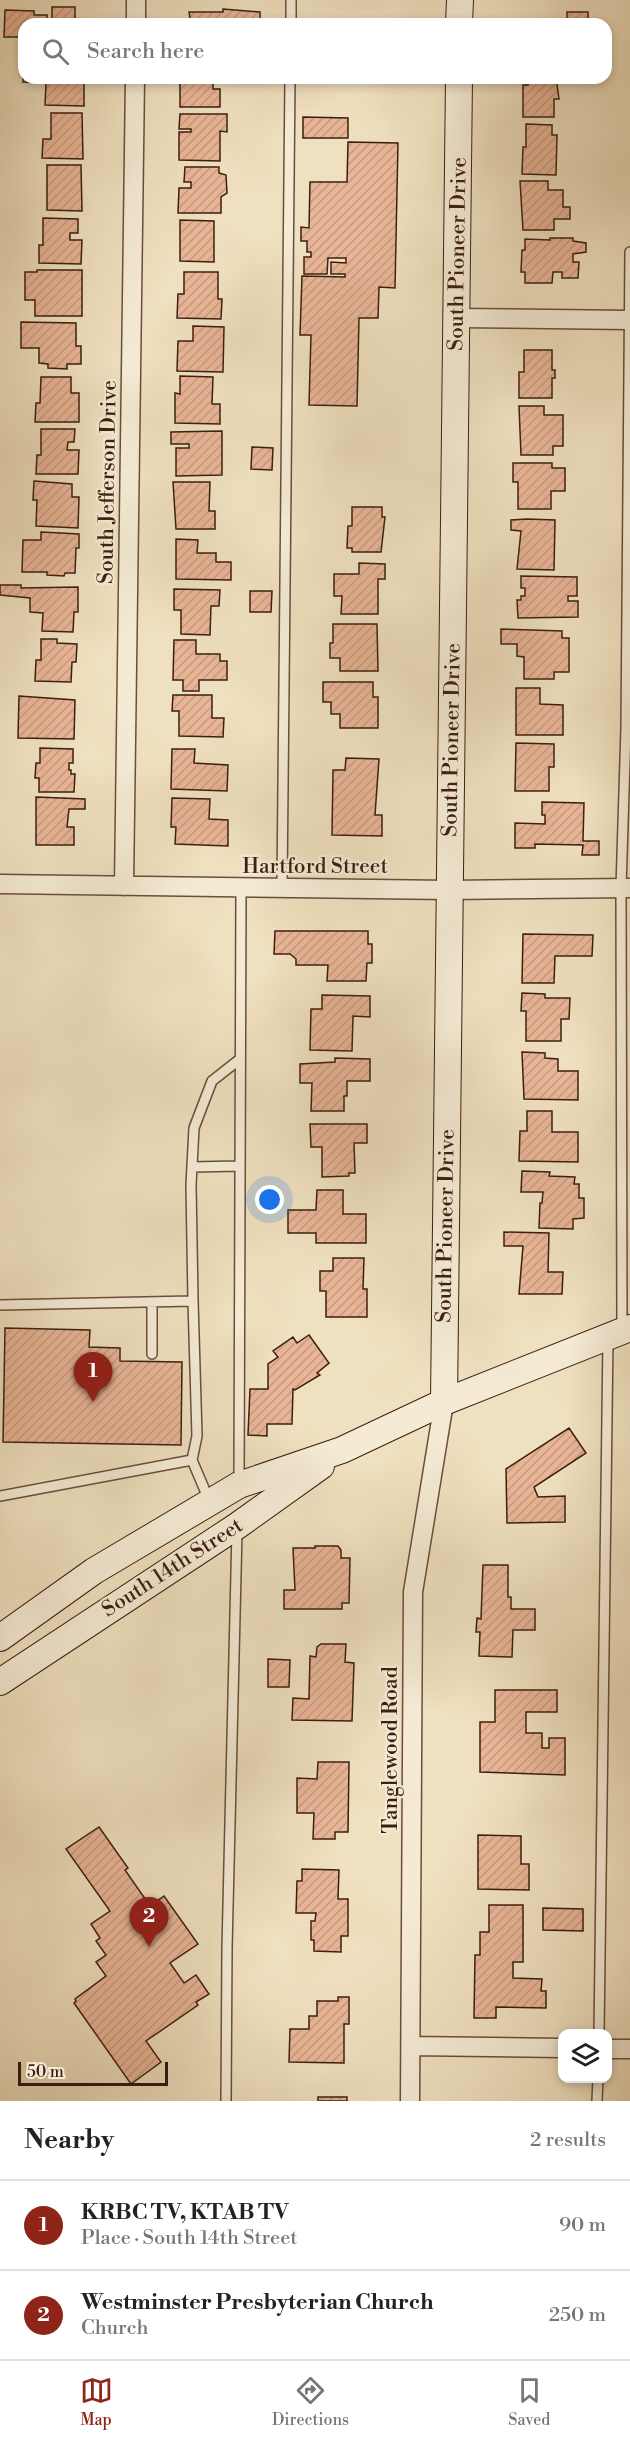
<!DOCTYPE html>
<html lang="en">
<head>
<meta charset="utf-8">
<style>
	:root { --surface:#fff; --page:#f6f6f6; --text:#222; --muted:#767676; --line:#e0e0e0; --accent:#8f2418 }
	body { margin:0; font-family:"Libre Bodoni",serif; background:var(--page); color:var(--text) }
	.controls { position:absolute; right:18px; bottom:18px; display:grid; overflow:hidden; border-radius:12px; box-shadow:0 3px 9px #0003 }
	.controls button { width:54px; height:54px; display:grid; place-items:center; padding:0; border:0; border-bottom:2px solid var(--line); background:var(--surface); color:var(--text); font:30px sans-serif }
	.scale { position:absolute; left:18px; bottom:15px; width:150px; box-sizing:border-box; padding-left:6px; border:3px solid #3c1e11; border-top:0; font-size:16px; line-height:21px; white-space:nowrap; color:#3c1e11; -webkit-text-stroke:4px #f5ebd5; paint-order:stroke }
	.you { position:absolute; left:270px; top:1200px; width:21px; height:21px; margin:-15px; border:4px solid #fff; border-radius:50%; background:#1a73e8; box-shadow:0 0 0 9px #1a73e833 }
	.badge { display:grid; place-items:center; width:39px; height:39px; border-radius:50%; background:var(--accent); color:#fff; font-size:20px; font-weight:700 }
	.pin { position:absolute; translate:-50% -50px; filter:drop-shadow(0 2px 3px #0008) }
	.pin::after { content:''; position:absolute; top:32px; width:21px; height:18px; background:inherit; clip-path:polygon(0 0,100% 0,50% 100%) }
	.list { margin:0; padding:0; list-style:none }
	h2 { display:flex; justify-content:space-between; align-items:center; height:78px; margin:0; padding:0 24px; font-size:26px }
	h2 small { font-size:20px; font-weight:400; color:var(--muted) }
	.list li { display:grid; grid-template-columns:39px 1fr auto; gap:18px; align-items:center; box-sizing:border-box; height:90px; padding:0 24px; border-top:2px solid var(--line) }
	.list b { display:block; font-size:22px; white-space:nowrap }
	.list p { margin:0; font-size:20px; white-space:nowrap; color:var(--muted) }
	.list em { font-size:20px; font-style:normal; color:var(--muted) }
	.icon { flex:none; width:33px; height:33px; fill:none; stroke:currentColor; stroke-width:2; stroke-linecap:round; stroke-linejoin:round }
	.map { position:relative; flex:none; width:630px; height:2101px; overflow:hidden }
	.search { position:absolute; background:var(--surface); box-shadow:0 3px 9px #0003; left:18px; right:18px; top:18px; height:66px; display:flex; align-items:center; gap:15px; box-sizing:border-box; padding:0 21px; border-radius:18px; color:var(--muted); font-size:22px }
	.sheet { height:258px; background:var(--surface) }
	nav { display:flex; justify-content:space-around; align-items:center; box-sizing:border-box; height:84px; border-top:2px solid var(--line); background:var(--surface); font-size:16px; color:var(--muted) }
	nav a { display:grid; justify-items:center; gap:3px }
	nav .on { color:var(--accent) }
	.map>svg:first-child { display:block }
	.building { fill:url(#building-hatch); stroke:#3c1e11; stroke-width:1.5 }
	.lines { fill:none; stroke-linecap:round; stroke-linejoin:round }
	.lane-casing { stroke:#694e3c; stroke-width:12 }
	.street-casing { stroke:#694e3c; stroke-width:21 }
	.secondary-casing { stroke:#3c1e11; stroke-width:28 }
	.lane { stroke:#f5ebd5; stroke-width:9 }
	.street { stroke:#f5ebd5; stroke-width:18 }
	.secondary { stroke:#f5ebd5; stroke-width:26 }
	.labels { text-anchor:middle; stroke-width:4.5; stroke-linejoin:round; paint-order:stroke }
	.street-label { font-size:21px; fill:#3c1e11; stroke:#f5ebd5 }
</style>
</head>
<body>
<div class="map">
<svg width="630" height="2101" viewBox="0 0 630 2101">
	<defs>
		<pattern id="building-hatch" width="6" height="6" patternUnits="userSpaceOnUse" patternTransform="scale(1.5)"><rect width="6" height="6" fill="#e8b596"/><path d="M-1 1l2-2M0 6l6-6M5 7l2-2" fill="none" stroke="#c89b80"/></pattern>
	</defs>
	<rect width="100%" height="100%" fill="#efe0bf"/>
	<filter id="stains"><feTurbulence type="fractalNoise" baseFrequency=".00333" numOctaves="4"/><feColorMatrix values="0 0 0 0 .2 0 0 0 0 .09 0 0 0 0 .02 0 0 0 .5 -.17"/></filter>
	<radialGradient id="worn" r=".72"><stop offset=".6" stop-color="#630" stop-opacity="0"/><stop offset="1" stop-color="#630" stop-opacity=".3"/></radialGradient>
	<path class="building" d="M 52,7 L 75,7 L 75,24 L 24,24 L 24,37 L 4,37 L 5,10 L 34,11 L 34,15 L 47,15 L 47,20 L 52,20 Z
		M 223,9 L 260,12 L 260,24 L 191,24 L 189,12 L 223,12 Z
		M 567,12 L 588,12 L 588,24 L 545,24 L 545,19 L 567,19 Z
		M 23,61 L 24,78 L 84,78 L 84,106 L 45,105 L 46,83 L 23,82 Z
		M 178,78 L 213,78 L 213,89 L 220,89 L 220,107 L 180,107 L 180,82 L 178,82 Z
		M 528,78 L 570,78 L 556,78 L 559,99 L 554,99 L 554,117 L 523,117 L 523,85 L 528,85 Z
		M 51,113 L 82,113 L 83,159 L 42,158 L 43,139 L 51,139 Z
		M 180,114 L 227,114 L 227,132 L 220,131 L 220,161 L 179,160 L 179,132 L 191,132 L 191,129 L 179,129 Z
		M 303,117 L 348,118 L 348,138 L 303,138 Z
		M 526,124 L 552,125 L 552,135 L 557,135 L 556,175 L 522,174 L 523,147 L 526,147 Z
		M 348,142 L 398,143 L 395,288 L 379,287 L 378,318 L 359,318 L 357,406 L 309,405 L 311,335 L 300,335 L 302,276 L 345,277 L 345,274 L 331,274 L 331,262 L 346,263 L 346,258 L 328,258 L 327,274 L 304,274 L 304,257 L 311,257 L 311,252 L 307,252 L 307,241 L 301,241 L 301,227 L 309,228 L 310,182 L 347,182 Z
		M 47,165 L 81,165 L 82,211 L 47,210 Z
		M 185,167 L 219,167 L 219,173 L 226,175 L 227,193 L 221,197 L 221,213 L 178,213 L 179,188 L 191,188 L 191,182 L 184,182 Z
		M 520,181 L 548,181 L 548,190 L 563,190 L 563,207 L 570,207 L 570,219 L 554,219 L 554,230 L 523,230 Z
		M 43,218 L 78,219 L 78,233 L 70,233 L 70,240 L 82,240 L 81,264 L 39,263 L 39,245 L 43,245 Z
		M 180,220 L 214,221 L 214,262 L 180,261 Z
		M 550,238 L 573,238 L 573,241 L 586,243 L 586,252 L 573,254 L 573,262 L 579,262 L 578,278 L 562,278 L 562,272 L 553,272 L 552,283 L 525,283 L 525,272 L 521,272 L 522,250 L 525,250 L 525,239 L 550,240 Z
		M 37,270 L 82,270 L 82,316 L 35,316 L 35,300 L 25,300 L 25,272 L 37,272 Z
		M 184,272 L 218,272 L 218,299 L 222,299 L 221,319 L 177,318 L 178,294 L 184,294 Z
		M 21,322 L 76,323 L 76,346 L 81,346 L 81,364 L 67,364 L 67,369 L 48,368 L 48,364 L 39,363 L 39,348 L 21,348 Z
		M 193,326 L 224,327 L 223,372 L 177,371 L 178,341 L 193,341 Z
		M 524,350 L 552,350 L 552,370 L 555,370 L 555,378 L 552,378 L 552,398 L 519,398 L 519,372 L 524,372 Z
		M 180,376 L 213,377 L 212,404 L 220,404 L 220,424 L 175,423 L 175,393 L 180,394 Z
		M 41,377 L 71,377 L 71,393 L 79,393 L 79,422 L 35,422 L 36,403 L 40,403 Z
		M 519,406 L 544,406 L 544,415 L 563,415 L 563,446 L 553,446 L 553,455 L 521,455 Z
		M 41,429 L 75,429 L 74,442 L 68,442 L 67,450 L 79,450 L 78,474 L 36,474 L 37,455 L 41,455 Z
		M 222,431 L 222,475 L 176,476 L 176,448 L 189,448 L 189,444 L 171,444 L 171,432 Z
		M 252,447 L 273,448 L 272,470 L 251,469 Z
		M 513,463 L 552,463 L 552,468 L 565,468 L 565,491 L 551,491 L 551,509 L 518,509 L 518,482 L 513,482 Z
		M 34,481 L 72,484 L 72,497 L 79,497 L 78,528 L 36,526 L 37,500 L 33,500 Z
		M 173,482 L 210,482 L 209,511 L 215,511 L 215,529 L 176,529 Z
		M 352,507 L 382,507 L 382,517 L 385,517 L 381,552 L 352,552 L 352,548 L 347,548 L 348,526 L 352,526 Z
		M 527,519 L 555,520 L 554,570 L 517,569 L 521,531 L 511,530 L 511,520 Z
		M 41,532 L 79,534 L 79,548 L 76,548 L 75,573 L 65,573 L 64,576 L 47,575 L 47,572 L 22,572 L 23,540 L 41,540 Z
		M 176,539 L 198,540 L 197,553 L 216,553 L 216,562 L 231,562 L 231,580 L 176,579 Z
		M 359,563 L 385,564 L 385,579 L 378,579 L 378,614 L 341,614 L 342,596 L 334,596 L 334,574 L 359,574 Z
		M 521,576 L 577,577 L 577,596 L 568,596 L 568,601 L 578,601 L 578,617 L 518,618 L 517,600 L 521,600 L 521,596 L 525,596 L 525,588 L 521,588 Z
		M 0,585 L 21,585 L 21,588 L 78,587 L 78,612 L 74,612 L 73,632 L 42,631 L 43,613 L 30,612 L 30,598 L 0,595 Z
		M 174,589 L 220,590 L 219,606 L 211,606 L 210,635 L 181,634 L 181,610 L 174,610 Z
		M 250,591 L 272,591 L 271,612 L 250,612 Z
		M 333,624 L 377,624 L 378,671 L 340,671 L 340,658 L 330,658 L 330,643 L 333,643 Z
		M 501,629 L 562,631 L 562,638 L 569,638 L 569,672 L 554,672 L 554,679 L 524,679 L 524,657 L 517,656 L 517,644 L 501,644 Z
		M 41,639 L 57,639 L 57,643 L 77,644 L 76,662 L 72,662 L 71,682 L 35,681 L 36,660 L 41,660 Z
		M 174,640 L 196,640 L 196,654 L 220,654 L 220,661 L 227,661 L 227,680 L 199,680 L 199,691 L 183,691 L 183,680 L 173,680 Z
		M 323,682 L 373,682 L 373,697 L 378,697 L 378,728 L 340,728 L 340,714 L 331,714 L 331,702 L 323,702 Z
		M 516,688 L 540,688 L 540,704 L 563,705 L 563,735 L 516,735 Z
		M 173,695 L 212,695 L 212,718 L 224,718 L 223,737 L 179,736 L 179,711 L 172,711 Z
		M 19,696 L 75,700 L 74,739 L 18,738 Z
		M 516,743 L 554,744 L 554,767 L 549,767 L 549,791 L 515,791 Z
		M 40,748 L 73,749 L 73,763 L 69,763 L 69,770 L 71,770 L 71,774 L 75,774 L 74,792 L 39,792 L 39,778 L 35,778 L 36,763 L 40,763 Z
		M 172,749 L 195,749 L 194,763 L 228,765 L 227,791 L 171,789 Z
		M 346,758 L 379,759 L 375,815 L 382,815 L 382,836 L 332,835 L 333,770 L 345,770 Z
		M 36,797 L 85,799 L 85,809 L 69,809 L 67,827 L 74,827 L 74,845 L 36,845 Z
		M 172,798 L 210,799 L 209,819 L 228,820 L 228,846 L 175,844 L 176,827 L 171,827 Z
		M 542,802 L 584,803 L 583,841 L 599,841 L 599,855 L 582,855 L 583,845 L 535,844 L 535,848 L 515,848 L 515,823 L 545,824 L 545,815 L 542,815 Z
		M 275,931 L 368,931 L 368,944 L 372,944 L 372,963 L 367,963 L 366,981 L 327,981 L 328,965 L 296,965 L 296,959 L 290,954 L 274,954 Z
		M 523,934 L 593,935 L 592,956 L 555,956 L 554,983 L 522,983 Z
		M 522,993 L 545,994 L 545,998 L 570,998 L 569,1019 L 561,1019 L 561,1041 L 526,1041 L 526,1011 L 521,1011 Z
		M 322,995 L 370,996 L 370,1017 L 353,1016 L 352,1051 L 310,1050 L 311,1009 L 322,1009 Z
		M 522,1052 L 545,1053 L 545,1058 L 558,1059 L 558,1071 L 578,1071 L 578,1100 L 524,1099 Z
		M 335,1058 L 370,1059 L 370,1081 L 347,1081 L 347,1096 L 344,1096 L 344,1111 L 311,1111 L 312,1083 L 300,1083 L 300,1064 L 335,1062 Z
		M 527,1111 L 552,1111 L 552,1132 L 578,1132 L 578,1162 L 519,1161 L 520,1131 L 527,1131 Z
		M 310,1124 L 367,1124 L 367,1143 L 354,1143 L 355,1173 L 349,1173 L 349,1176 L 322,1177 L 322,1147 L 311,1147 Z
		M 522,1171 L 550,1172 L 549,1176 L 575,1177 L 574,1184 L 579,1184 L 579,1198 L 584,1198 L 584,1218 L 573,1219 L 573,1229 L 539,1228 L 540,1203 L 542,1203 L 543,1192 L 521,1192 Z
		M 317,1190 L 343,1190 L 343,1214 L 366,1214 L 366,1243 L 316,1243 L 316,1233 L 288,1233 L 288,1210 L 316,1210 Z
		M 504,1232 L 549,1233 L 548,1272 L 563,1272 L 562,1294 L 519,1294 L 523,1246 L 504,1246 Z
		M 333,1258 L 364,1258 L 363,1289 L 367,1289 L 367,1317 L 326,1317 L 326,1291 L 320,1291 L 320,1271 L 333,1271 Z
		M 5,1328 L 90,1330 L 89,1347 L 120,1348 L 120,1361 L 182,1362 L 181,1445 L 3,1442 Z
		M 309,1335 L 329,1363 L 317,1373 L 320,1375 L 295,1390 L 293,1389 L 292,1424 L 267,1424 L 267,1436 L 248,1435 L 250,1389 L 268,1389 L 268,1364 L 278,1357 L 273,1351 L 293,1337 L 297,1343 Z
		M 569,1428 L 586,1453 L 534,1487 L 538,1497 L 565,1496 L 565,1522 L 507,1523 L 506,1469 Z
		M 315,1546 L 338,1546 L 341,1550 L 341,1558 L 350,1558 L 349,1603 L 342,1603 L 342,1609 L 284,1609 L 284,1590 L 295,1590 L 293,1548 L 315,1548 Z
		M 483,1565 L 508,1565 L 508,1597 L 511,1597 L 511,1609 L 535,1609 L 535,1630 L 513,1630 L 512,1657 L 479,1656 L 480,1632 L 476,1632 L 477,1618 L 481,1619 Z
		M 321,1644 L 346,1644 L 345,1662 L 354,1663 L 352,1721 L 292,1720 L 293,1698 L 309,1699 L 310,1656 L 316,1657 L 317,1647 Z
		M 268,1659 L 290,1660 L 289,1687 L 268,1687 Z
		M 495,1690 L 557,1690 L 557,1712 L 526,1712 L 526,1733 L 542,1733 L 542,1748 L 549,1748 L 549,1738 L 565,1738 L 565,1775 L 480,1772 L 480,1722 L 495,1722 Z
		M 318,1762 L 349,1762 L 348,1832 L 335,1832 L 335,1839 L 313,1839 L 314,1813 L 297,1813 L 297,1778 L 317,1779 Z
		M 99,1827 L 128,1868 L 125,1870 L 150,1906 L 164,1896 L 198,1944 L 170,1963 L 184,1983 L 196,1975 L 209,1994 L 196,2002 L 198,2005 L 146,2041 L 161,2062 L 131,2084 L 74,2003 L 76,2001 L 75,1999 L 106,1976 L 96,1962 L 106,1955 L 96,1941 L 100,1938 L 91,1924 L 110,1911 L 66,1849 Z
		M 478,1835 L 521,1836 L 521,1864 L 529,1864 L 529,1890 L 478,1889 Z
		M 302,1869 L 339,1870 L 338,1899 L 348,1899 L 348,1936 L 341,1936 L 341,1952 L 314,1951 L 314,1940 L 311,1940 L 311,1921 L 315,1921 L 316,1913 L 296,1913 L 297,1881 L 302,1881 Z
		M 489,1905 L 523,1905 L 523,1962 L 513,1962 L 513,1978 L 542,1979 L 541,1991 L 546,1991 L 546,2008 L 496,2007 L 496,2018 L 474,2018 L 475,1955 L 480,1955 L 480,1932 L 489,1932 Z
		M 543,1908 L 583,1909 L 583,1931 L 543,1930 Z
		M 338,1997 L 349,1997 L 349,2024 L 344,2024 L 344,2063 L 289,2062 L 290,2029 L 309,2029 L 309,2016 L 317,2016 L 317,2001 L 338,2001 Z
		M 318,2097 L 347,2097 L 347,2101 L 318,2101 Z"/>
	<g class="lines">
		<defs>
			<path id="lane" d="M 291,24 L 291,0
				M 282,887 L 290,78
				M 192,1167 L 240,1166
				M 193,1301 L 191,1185 L 194,1128 L 212,1081 L 240,1059
				M 0,1305 L 193,1301 L 197,1436 L 192,1460 L 209,1500
				M 622,1328 L 621,888 L 626,728 L 630,252
				M 152,1354 L 152,1302
				M 239,1483 L 241,888
				M 0,1496 L 192,1460
				M 599,2034 L 608,1339
				M 226,2101 L 227,1948 L 237,1531
				M 597,2101 L 598,2078"/>
			<path id="street" d="M 136,24 L 136,0
				M 457,318 L 630,320
				M 0,884 L 449,890 L 630,888
				M 124,886 L 135,78
				M 411,2046 L 562,2048
				M 608,2049 L 630,2049
				M 410,2101 L 413,1592 L 444,1402"/>
			<path id="secondary" d="M 459,24 L 460,0
				M 444,1402 L 459,78
				M 0,1638 L 94,1571 L 239,1485 L 342,1450 L 444,1402 L 630,1328
				M 0,1682 L 237,1526 L 321,1466"/>
		</defs>
		<use href="#lane" class="lane-casing"/>
		<use href="#street" class="street-casing"/>
		<use href="#secondary" class="secondary-casing"/>
		<use href="#lane" class="lane"/>
		<use href="#street" class="street"/>
		<use href="#secondary" class="secondary"/>
	</g>
	<g class="labels">
		<g class="street-label">
			<text transform="translate(457 254) rotate(-89)" y="7">South Pioneer Drive</text>
			<text transform="translate(107 482) rotate(-89)" y="7">South Jefferson Drive</text>
			<text transform="translate(451 740) rotate(-89)" y="7">South Pioneer Drive</text>
			<text x="315" y="873">Hartford Street</text>
			<text transform="translate(445 1226) rotate(-89)" y="7">South Pioneer Drive</text>
			<text transform="translate(172 1567) rotate(-33)" y="7">South 14th Street</text>
			<text transform="translate(390 1750) rotate(-90)" y="7">Tanglewood Road</text>
		</g>
	</g>
	<rect width="100%" height="100%" filter="url(#stains)"/>
	<rect width="100%" height="100%" fill="url(#worn)"/>
</svg>
<div class="controls">
<button><svg class="icon" aria-label="layers" viewBox="0 0 24 24"><path d="M12 4l9 5-9 5-9-5zM3 14l9 5 9-5"/></svg></button>
</div>
<div class="scale">50 m</div>
<div class="you"></div>
<div class="pin badge" style="left:93px;top:1402px">1</div>
<div class="pin badge" style="left:149px;top:1947px">2</div>
<div class="search"><svg class="icon" aria-label="search" viewBox="0 0 24 24"><circle cx="10" cy="10" r="6"/><path d="M15 15l6 6"/></svg>Search here</div>
</div>
<section class="sheet">
<h2>Nearby<small>2 results</small></h2>
<ul class="list">
<li><span class="badge">1</span><div><b>KRBC TV, KTAB TV</b><p>Place · South 14th Street</p></div><em>90 m</em></li>
<li><span class="badge">2</span><div><b>Westminster Presbyterian Church</b><p>Church</p></div><em>250 m</em></li>
</ul>
</section>
<nav>
<a class="on"><svg class="icon" aria-label="map" viewBox="0 0 24 24"><path d="M3 6l6-2 6 2 6-2v14l-6 2-6-2-6 2zM9 4v14M15 6v14"/></svg>Map</a>
<a><svg class="icon" aria-label="directions" viewBox="0 0 24 24"><path d="M12 3l9 9-9 9-9-9zM9 14v-3h6M13 9l2 2-2 2"/></svg>Directions</a>
<a><svg class="icon" aria-label="saved" viewBox="0 0 24 24"><path d="M7 4h10v16l-5-4-5 4z"/></svg>Saved</a>
</nav>
</body>
</html>
